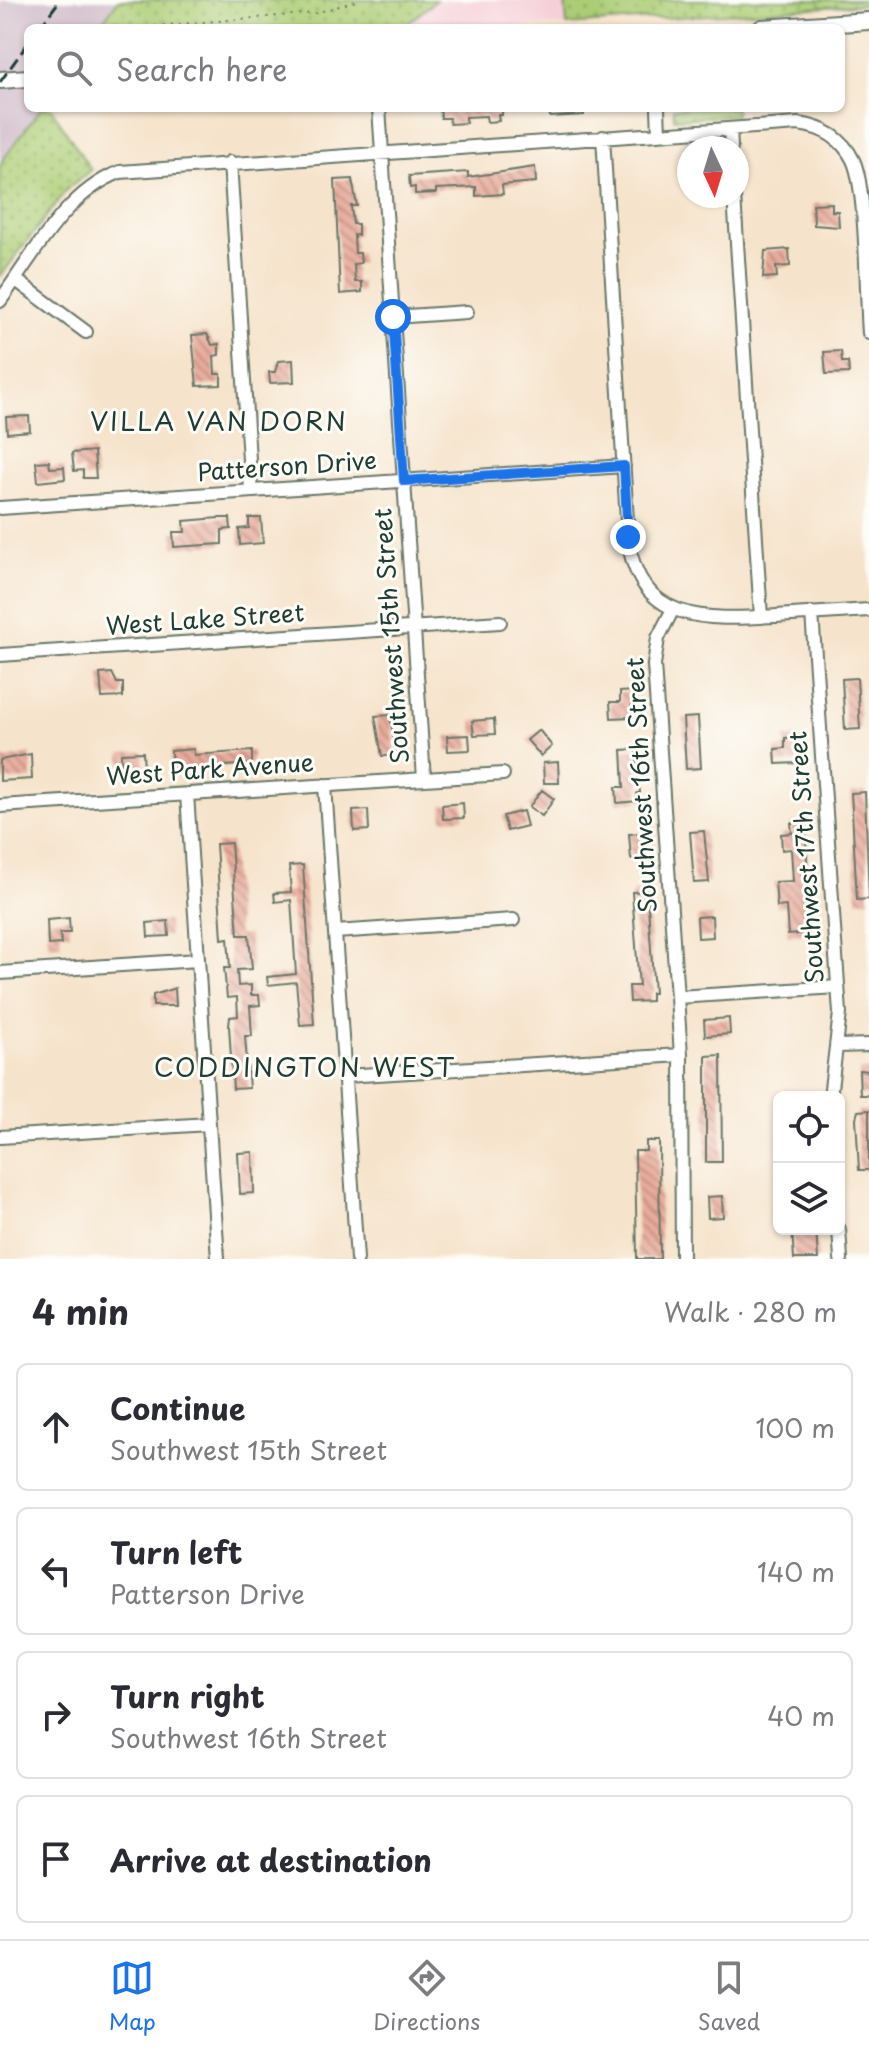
<!DOCTYPE html>
<html lang="en">
<head>
<meta charset="utf-8">
<style>
	:root { --surface:#fff; --page:#f2f2f3; --text:#2b2b33; --muted:#7c7c81; --line:#e1e1e2; --accent:#1a73e8 }
	body { margin:0; font-family:"Playpen Sans",sans-serif; background:var(--page); color:var(--text) }
	.controls { position:absolute; right:24px; bottom:24px; display:grid; overflow:hidden; border-radius:12px; box-shadow:0 2px 6px #0004 }
	.controls button { width:72px; height:72px; display:grid; place-items:center; padding:0; border:0; border-bottom:2px solid var(--line); background:var(--surface); color:var(--text); font:40px sans-serif }
	.compass { position:absolute; left:677px; top:136px; width:72px; height:72px; border-radius:50%; background:var(--surface); box-shadow:0 2px 6px #0004; rotate:176deg }
	.stop { position:absolute; width:24px; height:24px; margin:-18px; border:6px solid #1a73e8; border-radius:50%; background:#fff }
	.stop.end { background:#1a73e8; border-color:#fff; box-shadow:0 2px 8px #0008 }
	.list { margin:0; padding:0; list-style:none }
	h2 { display:flex; justify-content:space-between; align-items:center; height:104px; margin:0; padding:0 32px; font-size:34px }
	h2 small { font-size:26px; font-weight:400; color:var(--muted) }
	.list li { display:grid; grid-template-columns:52px 1fr auto; gap:24px; align-items:center; box-sizing:border-box; height:128px; margin:0 16px 16px; padding:0 16px; border:2px solid var(--line); border-radius:12px }
	.list b { display:block; font-size:30px; white-space:nowrap }
	.list p { margin:0; font-size:26px; white-space:nowrap; color:var(--muted) }
	.list em { font-size:26px; font-style:normal; color:var(--muted) }
	.icon { flex:none; width:44px; height:44px; fill:none; stroke:currentColor; stroke-width:2; stroke-linecap:round; stroke-linejoin:round }
	.map { position:relative; flex:none; width:869px; height:1259px; overflow:hidden }
	.search { position:absolute; background:var(--surface); box-shadow:0 2px 6px #0004; left:24px; right:24px; top:24px; height:88px; display:flex; align-items:center; gap:20px; box-sizing:border-box; padding:0 28px; border-radius:12px; color:var(--muted); font-size:30px }
	.sheet { height:680px; background:var(--surface) }
	nav { display:flex; justify-content:space-around; align-items:center; box-sizing:border-box; height:112px; border-top:2px solid var(--line); background:var(--surface); font-size:22px; color:var(--muted) }
	nav a { display:grid; justify-items:center; gap:4px }
	nav .on { color:var(--accent) }
	.map>svg:first-child { display:block }
	.built { fill:#f6cfd9 }
	.railway { fill:#d1bdcb }
	.park { fill:url(#park-dots); stroke:#668554; stroke-width:2 }
	.building { fill:url(#building-back-hatch) }
	.lines { fill:none; stroke-linecap:round; stroke-linejoin:round }
	.minor-casing { stroke:#6a7769; stroke-width:16 }
	.secondary-casing { stroke:#6a7769; stroke-width:20 }
	.path { stroke:#6a7769; stroke-width:2; stroke-dasharray:2 6; stroke-linecap:butt }
	.minor { stroke:#fff; stroke-width:12 }
	.secondary { stroke:#fff; stroke-width:16 }
	.rail { stroke:#1f3d34; stroke-width:3; stroke-dasharray:12 6; stroke-linecap:butt }
	.route { stroke:#1a73e8; stroke-width:10 }
	.labels { text-anchor:middle; stroke-width:6; stroke-linejoin:round; paint-order:stroke }
	.street-label { font-size:24px; fill:#1f3d34; stroke:#fdfcf7 }
	.neighbourhood-label { font-size:26px; letter-spacing:2px; fill:#1f3d34; stroke:#fdfcf7 }
</style>
</head>
<body>
<div class="map">
<svg width="869" height="1259" viewBox="0 0 869 1259">
	<defs>
		<pattern id="park-dots" width="8" height="8" patternUnits="userSpaceOnUse" patternTransform="scale(2)"><rect width="8" height="8" fill="#accd75"/><path d="M2 2h.1M6 6h.1" fill="none" stroke="#8ba861" stroke-width="1.8" stroke-linecap="round"/></pattern>
		<pattern id="building-back-hatch" width="6" height="6" patternUnits="userSpaceOnUse" patternTransform="scale(2)"><rect width="6" height="6" fill="#e8ab9b"/><path d="M-1 5l2 2M0 0l6 6M5-1l2 2" fill="none" stroke="#bb8c7f"/></pattern>
	</defs>
	<rect width="100%" height="100%" fill="#fdfcf7"/>
	<filter id="ink" filterUnits="userSpaceOnUse"><feTurbulence type="fractalNoise" baseFrequency=".0125" numOctaves="2"/><feDisplacementMap in="SourceGraphic" scale="16" xChannelSelector="R" yChannelSelector="G"/><feConvolveMatrix kernelMatrix="1 2 1 2 8 2 1 2 1" color-interpolation-filters="sRGB"/></filter>
	<filter id="wash" filterUnits="userSpaceOnUse"><feTurbulence type="fractalNoise" baseFrequency=".006" numOctaves="4" result="noise"/><feDisplacementMap in="SourceGraphic" scale="32" xChannelSelector="R" yChannelSelector="G"/><feGaussianBlur stdDeviation="1.8" result="paint"/><feColorMatrix in="noise" values="0 0 0 0 0 0 0 0 0 0 0 0 0 0 0 0 0 1.4 0 .05"/><feComposite in="paint" operator="in"/></filter>
	<g filter="url(#wash)">
		<rect width="100%" height="100%" fill="#f6e3cb"/>
		<path class="built" d="M 436,0 L 565,0 L 567,25 L 402,28 Z"/>
		<path class="railway" d="M 3,0 L 118,0 L 98,28 L 28,28 L 28,108 L 41,108 L 0,164 L 0,4 Z"/>
		<path class="park" d="M 118,0 L 436,0 L 402,28 L 98,28 Z
			M 565,0 L 869,0 L 869,4 L 567,25 Z
			M 41,108 L 51,108 L 91,170 L 68,188 L 0,277 L 0,164 Z
			M 673,108 L 736,108 L 736,115 L 674,119 Z"/>
		<g id="blocks">
			<path class="building" d="M 440,108 L 502,108 L 502,115 L 498,115 L 499,121 L 487,122 L 486,116 L 465,117 L 466,123 L 450,124 L 449,118 L 441,118 Z
				M 549,108 L 584,108 L 584,115 L 550,117 Z
				M 535,167 L 536,182 L 502,185 L 503,194 L 476,196 L 476,187 L 436,189 L 436,193 L 415,194 L 415,187 L 410,188 L 409,176 L 468,172 L 468,177 Z
				M 352,179 L 357,206 L 351,206 L 353,224 L 358,224 L 358,235 L 354,235 L 355,253 L 360,253 L 361,263 L 354,264 L 355,282 L 362,282 L 362,292 L 340,294 L 335,180 Z
				M 832,203 L 832,211 L 838,211 L 839,227 L 814,225 L 813,204 Z
				M 789,249 L 790,266 L 776,267 L 777,277 L 763,278 L 765,251 Z
				M 207,334 L 212,345 L 219,344 L 219,355 L 214,356 L 215,374 L 221,374 L 221,385 L 197,386 L 192,335 Z
				M 841,351 L 842,362 L 848,362 L 849,373 L 826,374 L 824,352 Z
				M 293,360 L 294,382 L 270,383 L 269,372 L 275,372 L 278,361 Z
				M 29,416 L 30,431 L 7,433 L 6,417 Z
				M 94,451 L 96,478 L 83,478 L 83,470 L 74,471 L 72,453 Z
				M 49,461 L 50,468 L 64,467 L 65,479 L 38,482 L 36,462 Z
				M 219,518 L 230,518 L 231,529 L 222,530 L 222,544 L 174,547 L 173,532 L 185,532 L 184,521 Z
				M 249,518 L 261,518 L 263,543 L 240,545 L 239,529 L 249,528 Z
				M 112,673 L 117,683 L 123,683 L 123,697 L 102,698 L 100,674 Z
				M 857,678 L 860,729 L 845,730 L 842,679 Z
				M 633,691 L 631,717 L 611,718 L 610,702 L 620,702 L 620,692 Z
				M 390,715 L 396,756 L 382,756 L 375,716 Z
				M 698,717 L 701,768 L 686,769 L 683,718 Z
				M 494,719 L 495,734 L 474,735 L 472,721 Z
				M 539,730 L 552,746 L 541,756 L 527,740 Z
				M 469,735 L 470,750 L 448,751 L 447,736 Z
				M 798,737 L 797,763 L 776,764 L 775,749 L 785,748 L 785,738 Z
				M 194,749 L 194,755 L 252,751 L 252,764 L 172,770 L 171,751 Z
				M 636,749 L 640,793 L 637,793 L 638,801 L 617,803 L 616,787 L 624,787 L 622,750 Z
				M 143,752 L 144,769 L 122,773 L 121,753 Z
				M 31,754 L 32,779 L 0,781 L 0,760 Z
				M 558,762 L 559,783 L 544,783 L 543,763 Z
				M 542,790 L 554,799 L 542,816 L 529,807 Z
				M 865,792 L 869,899 L 857,900 L 851,793 Z
				M 463,803 L 464,818 L 443,819 L 442,805 Z
				M 368,810 L 369,830 L 354,831 L 353,811 Z
				M 523,811 L 527,826 L 507,831 L 503,816 Z
				M 791,823 L 805,823 L 811,925 L 808,925 L 809,933 L 788,935 L 786,906 L 777,907 L 775,882 L 793,881 L 791,849 L 782,850 L 781,834 L 792,833 Z
				M 704,831 L 709,882 L 694,883 L 690,832 Z
				M 643,833 L 645,858 L 631,859 L 629,834 Z
				M 231,843 L 238,935 L 249,935 L 252,969 L 237,970 L 238,986 L 251,985 L 251,995 L 259,995 L 260,1005 L 250,1006 L 252,1036 L 245,1036 L 249,1088 L 233,1089 L 229,1026 L 230,1017 L 238,1016 L 237,997 L 227,998 L 224,968 L 230,968 L 228,938 L 222,939 L 216,844 Z
				M 303,865 L 314,1024 L 300,1025 L 296,982 L 268,985 L 267,977 L 296,974 L 291,900 L 275,902 L 274,893 L 291,892 L 289,866 Z
				M 647,891 L 654,993 L 651,993 L 651,1001 L 630,1002 L 629,986 L 639,986 L 632,892 Z
				M 712,916 L 713,937 L 698,938 L 697,917 Z
				M 69,918 L 70,933 L 60,933 L 61,944 L 48,945 L 47,920 Z
				M 168,921 L 169,936 L 148,937 L 147,923 Z
				M 175,988 L 176,1006 L 153,1006 L 153,995 Z
				M 729,1018 L 730,1034 L 705,1036 L 704,1020 Z
				M 721,1055 L 722,1162 L 706,1162 L 706,1056 Z
				M 859,1070 L 869,1071 L 869,1095 L 860,1095 Z
				M 869,1110 L 869,1170 L 859,1170 L 856,1118 L 858,1111 Z
				M 646,1141 L 659,1141 L 660,1259 L 637,1259 L 635,1151 L 646,1151 Z
				M 253,1152 L 254,1193 L 240,1194 L 238,1153 Z
				M 722,1196 L 723,1217 L 708,1218 L 707,1197 Z
				M 792,1229 L 816,1229 L 818,1259 L 794,1259 Z"/>
		</g>
	</g>
	<g filter="url(#ink)">
		<use href="#blocks" fill-opacity="0" stroke="#6a7769" stroke-width="2"/>
		<g class="lines">
			<defs>
				<path id="minor" d="M 379,108 L 424,779
					M 658,108 L 659,134
					M 730,129 L 731,148
					M 603,137 L 628,537 C 638,625 708,620 776,616 C 807,614 838,612 869,610
					M 230,162 L 251,491
					M 734,196 L 761,617
					M 16,280 L 86,332
					M 0,301 C 33,256 65,193 120,172 L 798,124 C 822,127 842,137 853,160 C 867,189 866,295 869,333
					M 393,317 L 467,312
					M 0,508 L 624,466
					M 673,609 L 658,638 L 654,665 L 681,1055 L 682,1259
					M 812,613 L 840,1013 L 830,1097
					M 0,655 L 500,622
					M 325,785 L 357,1259
					M 187,794 L 218,1259
					M 0,806 L 503,774
					M 335,932 L 513,920
					M 0,973 L 198,960
					M 677,997 L 838,987
					M 838,1046 L 869,1045
					M 345,1076 L 681,1055
					M 0,1137 L 209,1124
					M 839,1229 L 841,1259"/>
				<path id="secondary" d="M 762,28 L 869,21
					M 0,80 L 28,78"/>
			</defs>
			<use href="#minor" class="minor-casing"/>
			<use href="#secondary" class="secondary-casing"/>
			<path class="path" d="M 131,28 L 316,13 L 359,0"/>
			<use href="#minor" class="minor"/>
			<use href="#secondary" class="secondary"/>
			<path class="rail" d="M 39,28 L 60,0
				M 0,82 L 28,43"/>
		</g>
	</g>
	<g class="lines" filter="url(#ink)">
		<path class="route" d="M 393,317 L 404,481 L 624,466 L 628,537"/>
	</g>
	<g class="labels">
		<g class="street-label">
			<text transform="translate(287 467) rotate(-4)" y="8">Patterson Drive</text>
			<text transform="translate(205 620) rotate(-4)" y="8">West Lake Street</text>
			<text transform="translate(392 636) rotate(-94)" y="8">Southwest 15th Street</text>
			<text transform="translate(210 770) rotate(-4)" y="8">West Park Avenue</text>
			<text transform="translate(642 785) rotate(-93)" y="8">Southwest 16th Street</text>
			<text transform="translate(807 857) rotate(-94)" y="8">Southwest 17th Street</text>
		</g>
		<g class="neighbourhood-label">
			<text x="219" y="431">VILLA VAN DORN</text>
			<text x="305" y="1077">CODDINGTON WEST</text>
		</g>
	</g>
</svg>
<div class="controls">
<button><svg class="icon" aria-label="locate" viewBox="0 0 24 24"><circle cx="12" cy="12" r="6"/><path d="M12 2v4M12 18v4M2 12h4M18 12h4"/></svg></button>
<button><svg class="icon" aria-label="layers" viewBox="0 0 24 24"><path d="M12 4l9 5-9 5-9-5zM3 14l9 5 9-5"/></svg></button>
</div>
<svg class="compass" viewBox="-18 -18 36 36"><path d="M0-13l5 13h-10z" fill="#e53935"/><path d="M0 13l5-13h-10z" fill="#7c7c81"/></svg>
<div class="stop" style="left:393px;top:317px"></div>
<div class="stop end" style="left:628px;top:537px"></div>
<div class="search"><svg class="icon" aria-label="search" viewBox="0 0 24 24"><circle cx="10" cy="10" r="6"/><path d="M15 15l6 6"/></svg>Search here</div>
</div>
<section class="sheet">
<h2>4 min<small>Walk · 280 m</small></h2>
<ul class="list">
<li><svg class="icon" aria-label="ahead" viewBox="0 0 24 24"><path d="M12 20V5M6 11l6-6 6 6"/></svg><div><b>Continue</b><p>Southwest 15th Street</p></div><em>100 m</em></li>
<li><svg class="icon" aria-label="left" viewBox="0 0 24 24"><path d="M17 20v-9H6M10 6l-5 5 5 5"/></svg><div><b>Turn left</b><p>Patterson Drive</p></div><em>140 m</em></li>
<li><svg class="icon" aria-label="right" viewBox="0 0 24 24"><path d="M7 20v-9h11M14 6l5 5-5 5"/></svg><div><b>Turn right</b><p>Southwest 16th Street</p></div><em>40 m</em></li>
<li><svg class="icon" aria-label="arrive" viewBox="0 0 24 24"><path d="M6 21V4h12l-3 4 3 4H6"/></svg><div><b>Arrive at destination</b></div></li>
</ul>
</section>
<nav>
<a class="on"><svg class="icon" aria-label="map" viewBox="0 0 24 24"><path d="M3 6l6-2 6 2 6-2v14l-6 2-6-2-6 2zM9 4v14M15 6v14"/></svg>Map</a>
<a><svg class="icon" aria-label="directions" viewBox="0 0 24 24"><path d="M12 3l9 9-9 9-9-9zM9 14v-3h6M13 9l2 2-2 2"/></svg>Directions</a>
<a><svg class="icon" aria-label="saved" viewBox="0 0 24 24"><path d="M7 4h10v16l-5-4-5 4z"/></svg>Saved</a>
</nav>
</body>
</html>
